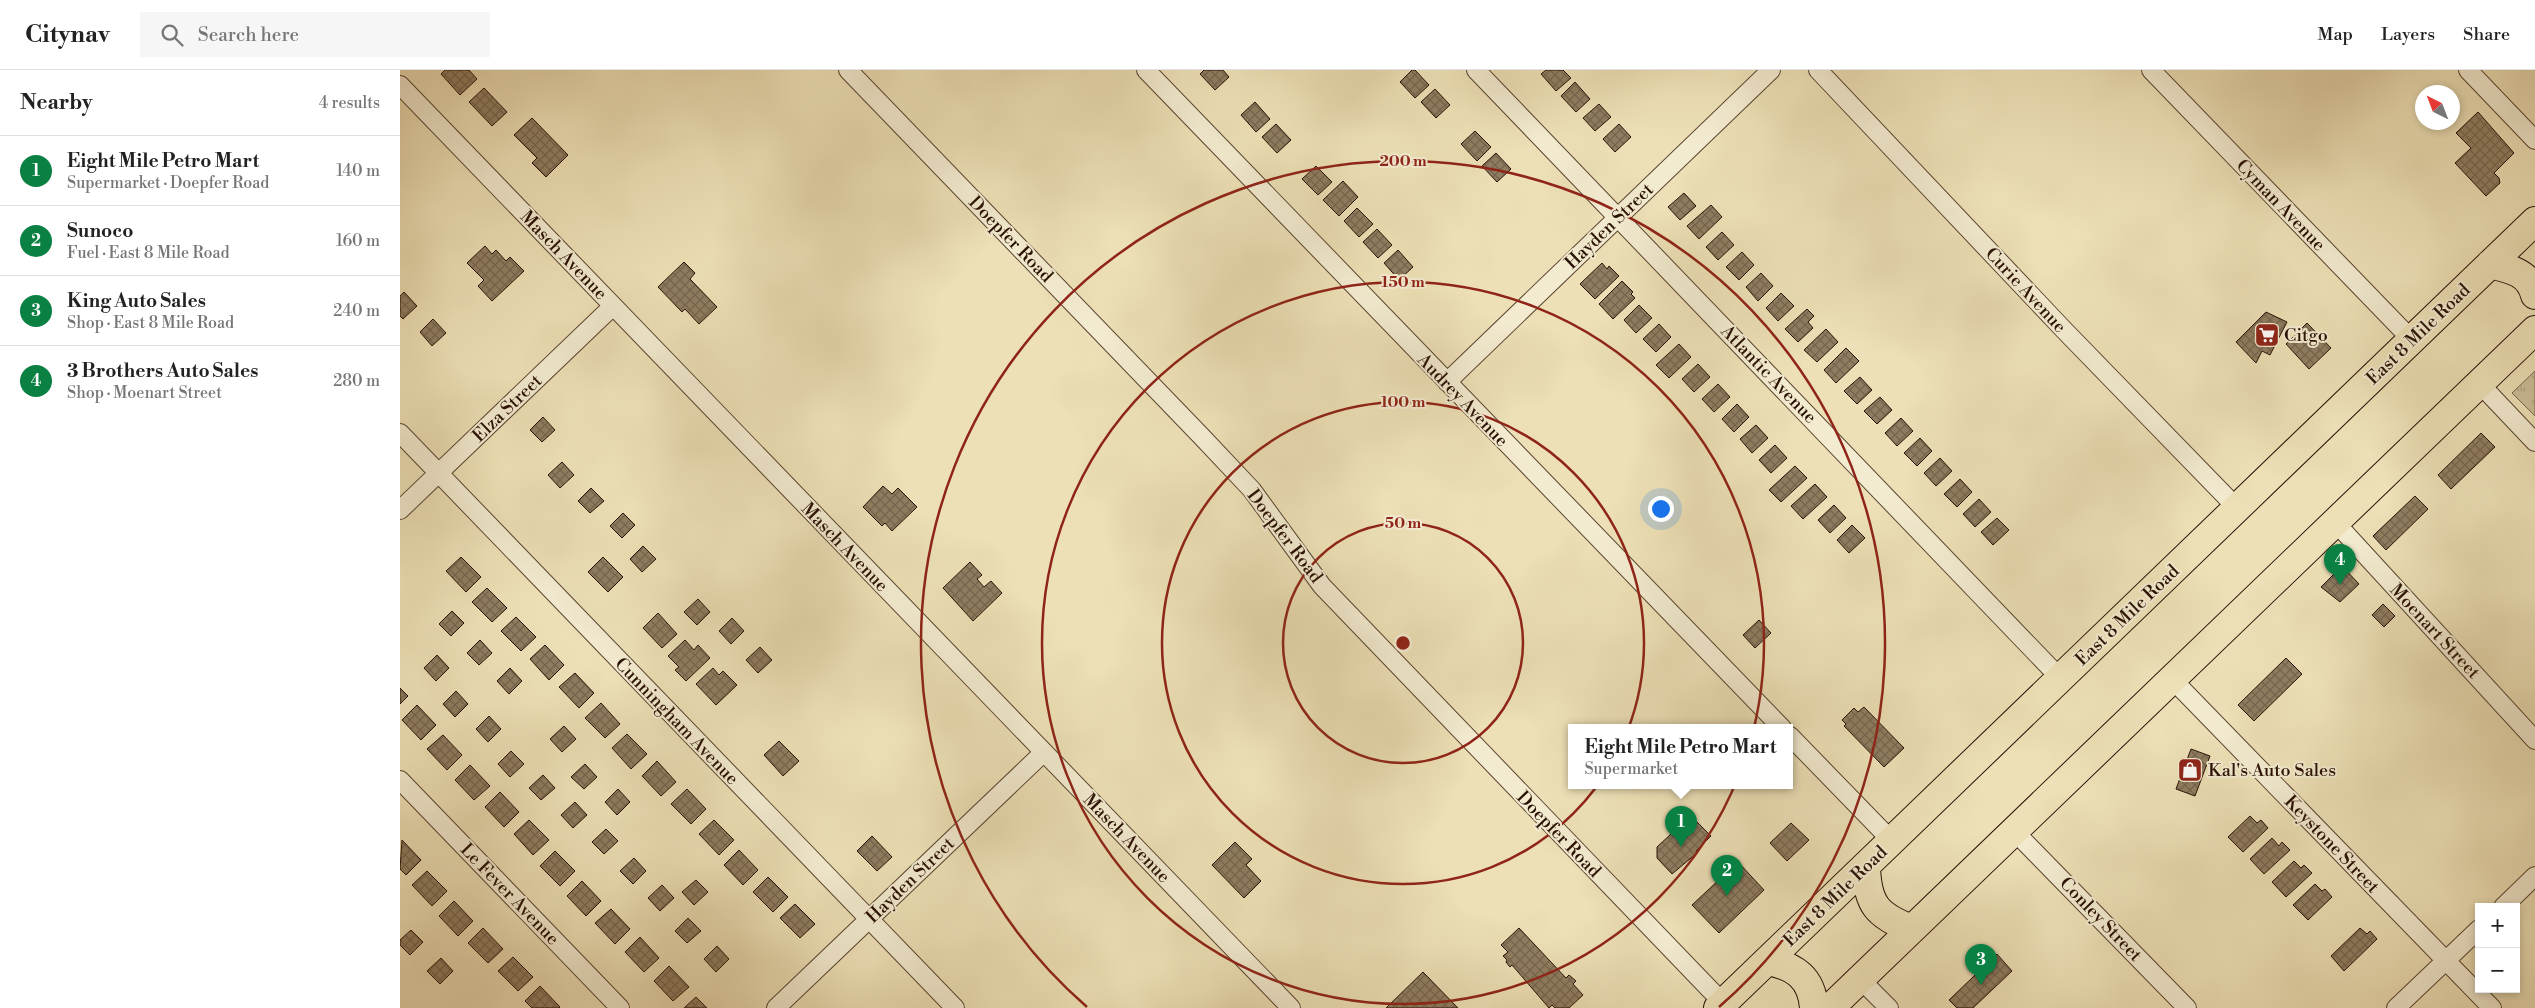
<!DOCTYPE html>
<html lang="en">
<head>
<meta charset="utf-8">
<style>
	:root { --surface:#fff; --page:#f6f6f6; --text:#222; --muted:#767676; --line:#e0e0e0; --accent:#0b8043 }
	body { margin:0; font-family:"Libre Bodoni",serif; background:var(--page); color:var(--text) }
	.controls { position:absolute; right:15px; bottom:15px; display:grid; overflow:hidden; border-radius:0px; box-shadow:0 2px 8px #0003 }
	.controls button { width:45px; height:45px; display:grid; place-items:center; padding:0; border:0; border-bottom:1px solid var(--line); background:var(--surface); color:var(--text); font:25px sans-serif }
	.compass { position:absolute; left:2015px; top:15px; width:45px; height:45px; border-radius:50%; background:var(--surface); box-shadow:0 2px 8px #0003; rotate:318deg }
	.you { position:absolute; left:1260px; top:438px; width:18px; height:18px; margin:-12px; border:4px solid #fff; border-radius:50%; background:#1a73e8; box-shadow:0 0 0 8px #1a73e833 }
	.badge { display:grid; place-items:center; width:32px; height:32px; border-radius:50%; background:var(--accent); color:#fff; font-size:16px; font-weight:700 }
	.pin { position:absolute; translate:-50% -41px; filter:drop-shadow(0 1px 2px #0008) }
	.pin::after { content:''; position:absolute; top:26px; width:18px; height:15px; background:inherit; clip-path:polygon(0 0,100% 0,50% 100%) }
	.popup { position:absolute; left:1168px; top:654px; width:225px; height:65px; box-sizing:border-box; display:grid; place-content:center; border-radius:0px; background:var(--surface); filter:drop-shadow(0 1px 4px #0005); font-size:16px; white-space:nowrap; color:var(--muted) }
	.popup b { font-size:19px; color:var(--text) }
	.popup::after { content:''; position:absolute; left:50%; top:100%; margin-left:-10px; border:10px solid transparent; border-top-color:var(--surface) }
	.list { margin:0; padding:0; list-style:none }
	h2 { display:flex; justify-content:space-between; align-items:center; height:65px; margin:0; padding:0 20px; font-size:21px }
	h2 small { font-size:16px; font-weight:400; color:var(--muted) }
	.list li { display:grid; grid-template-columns:32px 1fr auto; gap:15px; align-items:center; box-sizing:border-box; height:70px; padding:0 20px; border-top:1px solid var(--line) }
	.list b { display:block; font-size:19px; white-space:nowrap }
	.list p { margin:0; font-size:16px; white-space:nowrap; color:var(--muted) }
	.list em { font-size:16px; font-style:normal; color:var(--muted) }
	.icon { flex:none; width:28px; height:28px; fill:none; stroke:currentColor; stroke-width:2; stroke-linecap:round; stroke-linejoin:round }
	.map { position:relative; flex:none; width:2135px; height:938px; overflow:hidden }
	header { display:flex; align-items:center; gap:30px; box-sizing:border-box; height:70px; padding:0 25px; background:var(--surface); border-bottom:1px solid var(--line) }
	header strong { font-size:24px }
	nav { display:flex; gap:28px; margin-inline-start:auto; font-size:18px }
	.search { width:350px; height:45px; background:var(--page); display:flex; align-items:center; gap:12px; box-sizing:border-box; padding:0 18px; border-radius:0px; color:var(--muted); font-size:19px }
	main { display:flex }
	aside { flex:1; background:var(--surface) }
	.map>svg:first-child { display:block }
	.grass { fill:url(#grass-tufts); stroke:#7a674e }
	.building { fill:url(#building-cross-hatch); stroke:#291105 }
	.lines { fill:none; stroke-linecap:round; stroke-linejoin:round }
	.street-casing { stroke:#5a4531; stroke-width:20 }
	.highway-casing { stroke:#291105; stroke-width:30 }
	.street { stroke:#f3ebd0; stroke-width:18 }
	.highway { stroke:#ede0b6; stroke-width:28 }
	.ring { fill:none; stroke:#8f2418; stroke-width:2.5 }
	.labels { text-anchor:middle; stroke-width:4; stroke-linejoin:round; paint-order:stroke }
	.street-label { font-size:18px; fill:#291105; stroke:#f3ebd0 }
	.poi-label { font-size:18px; fill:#291105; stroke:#f3ebd0; text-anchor:start }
	.centre { fill:#8f2418; stroke:#f3ebd0; stroke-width:2.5 }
	.ring-label { font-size:15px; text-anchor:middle; font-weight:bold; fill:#8f2418; stroke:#f3ebd0; stroke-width:4; stroke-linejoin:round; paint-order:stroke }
</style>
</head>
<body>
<header>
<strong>Citynav</strong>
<div class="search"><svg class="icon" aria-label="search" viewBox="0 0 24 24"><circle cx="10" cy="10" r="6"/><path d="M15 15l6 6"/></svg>Search here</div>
<nav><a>Map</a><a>Layers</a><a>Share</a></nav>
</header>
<main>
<aside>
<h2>Nearby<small>4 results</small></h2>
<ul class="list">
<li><span class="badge">1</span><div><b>Eight Mile Petro Mart</b><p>Supermarket · Doepfer Road</p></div><em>140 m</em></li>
<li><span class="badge">2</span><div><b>Sunoco</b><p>Fuel · East 8 Mile Road</p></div><em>160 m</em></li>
<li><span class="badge">3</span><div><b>King Auto Sales</b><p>Shop · East 8 Mile Road</p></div><em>240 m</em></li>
<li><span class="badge">4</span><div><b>3 Brothers Auto Sales</b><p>Shop · Moenart Street</p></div><em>280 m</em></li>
</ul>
</aside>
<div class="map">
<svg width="2135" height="938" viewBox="0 0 2135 938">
	<defs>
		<pattern id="grass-tufts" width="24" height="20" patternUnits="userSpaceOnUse" patternTransform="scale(1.25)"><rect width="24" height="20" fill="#ccbd98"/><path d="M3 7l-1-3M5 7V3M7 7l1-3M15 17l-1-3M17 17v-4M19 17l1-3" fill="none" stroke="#afa182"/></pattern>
		<pattern id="building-cross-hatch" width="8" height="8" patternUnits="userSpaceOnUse" patternTransform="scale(1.25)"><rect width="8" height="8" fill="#8f7d61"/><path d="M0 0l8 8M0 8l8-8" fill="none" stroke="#75654e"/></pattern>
	</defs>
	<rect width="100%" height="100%" fill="#ede0b6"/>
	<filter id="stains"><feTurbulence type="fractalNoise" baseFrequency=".004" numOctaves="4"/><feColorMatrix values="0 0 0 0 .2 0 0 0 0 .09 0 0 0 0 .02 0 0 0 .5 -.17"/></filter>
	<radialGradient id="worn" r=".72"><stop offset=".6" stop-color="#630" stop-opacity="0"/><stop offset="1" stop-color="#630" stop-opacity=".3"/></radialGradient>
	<path class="grass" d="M 2135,301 L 2135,346 L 2112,323 Z"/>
	<path class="building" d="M 45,0 L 69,0 L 77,9 L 60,25 L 41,4 Z
		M 804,0 L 823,0 L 829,7 L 815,20 L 800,4 Z
		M 1012,0 L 1015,0 L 1029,15 L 1015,28 L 1000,12 Z
		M 1146,0 L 1163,0 L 1171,8 L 1156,21 L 1141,4 Z
		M 1175,12 L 1190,29 L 1176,42 L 1161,26 Z
		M 84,18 L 107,42 L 92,56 L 69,32 Z
		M 1035,19 L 1050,35 L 1036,48 L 1021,32 Z
		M 855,32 L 870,49 L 856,62 L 841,45 Z
		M 1199,34 L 1211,47 L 1195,61 L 1183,48 Z
		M 2078,42 L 2114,83 L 2094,103 L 2099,108 L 2100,113 L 2086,126 L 2055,93 L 2071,78 L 2056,63 Z
		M 132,48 L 168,85 L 146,107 L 132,93 L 137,88 L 114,65 Z
		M 876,54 L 891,70 L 877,83 L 862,67 Z
		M 1219,54 L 1231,67 L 1215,82 L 1203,69 Z
		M 1075,61 L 1091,77 L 1077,91 L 1061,74 Z
		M 1096,83 L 1111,99 L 1097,112 L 1082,96 Z
		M 916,96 L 932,112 L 918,125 L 902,109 Z
		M 943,111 L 958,127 L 939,146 L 923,130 Z
		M 1284,123 L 1296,136 L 1280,150 L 1268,137 Z
		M 1311,135 L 1322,147 L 1299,169 L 1287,156 Z
		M 957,138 L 973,154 L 959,167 L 944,151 Z
		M 977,159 L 992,175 L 978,188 L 963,172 Z
		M 1322,162 L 1334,175 L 1318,190 L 1306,177 Z
		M 85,176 L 92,184 L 96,180 L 106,191 L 110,187 L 124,201 L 92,231 L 78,216 L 84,210 L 67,193 Z
		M 998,180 L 1013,197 L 999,210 L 984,193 Z
		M 1342,182 L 1354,195 L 1339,210 L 1326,197 Z
		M 284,192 L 295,203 L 290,209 L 317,237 L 299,254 L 285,239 L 282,242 L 258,217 Z
		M 1202,193 L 1207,199 L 1209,196 L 1219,206 L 1195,229 L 1180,214 Z
		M 1361,203 L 1373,216 L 1358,231 L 1346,217 Z
		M 1222,211 L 1233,222 L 1231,224 L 1235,228 L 1213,249 L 1199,234 Z
		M 4,222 L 17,236 L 3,249 L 0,246 L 0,226 Z
		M 1381,223 L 1394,236 L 1378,251 L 1366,238 Z
		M 1239,235 L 1252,248 L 1236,263 L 1224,250 Z
		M 1407,239 L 1414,246 L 1408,252 L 1413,258 L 1398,272 L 1385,259 Z
		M 1866,242 L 1887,252 L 1870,285 L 1862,281 L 1856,293 L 1836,272 Z
		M 33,249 L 46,263 L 32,276 L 20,262 Z
		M 1907,253 L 1931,278 L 1909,299 L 1886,274 Z
		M 1259,254 L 1271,267 L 1256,282 L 1243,269 Z
		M 1426,259 L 1438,272 L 1417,292 L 1404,280 Z
		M 1279,274 L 1291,287 L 1269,308 L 1256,295 Z
		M 1446,278 L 1459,291 L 1436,313 L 1424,300 Z
		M 1298,294 L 1310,307 L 1294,322 L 1282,309 Z
		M 1460,307 L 1472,320 L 1457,334 L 1444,321 Z
		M 1318,314 L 1330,327 L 1314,342 L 1302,329 Z
		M 1480,327 L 1492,340 L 1477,354 L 1464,341 Z
		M 1337,334 L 1349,347 L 1334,362 L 1322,349 Z
		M 143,347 L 155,360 L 142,372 L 130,360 Z
		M 1501,348 L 1513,361 L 1497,376 L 1485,363 Z
		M 1356,355 L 1368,368 L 1352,383 L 1340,369 Z
		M 2081,363 L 2095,377 L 2051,419 L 2038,405 Z
		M 1520,368 L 1532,381 L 1517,396 L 1504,383 Z
		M 1375,375 L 1387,388 L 1371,403 L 1359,390 Z
		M 1540,388 L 1552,401 L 1536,416 L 1524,403 Z
		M 162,392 L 174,405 L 160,418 L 148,405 Z
		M 1395,396 L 1407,408 L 1381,432 L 1369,420 Z
		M 1560,409 L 1572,422 L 1557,437 L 1544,424 Z
		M 1415,414 L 1427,427 L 1403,449 L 1391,436 Z
		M 483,416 L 492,424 L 498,418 L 517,437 L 492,461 L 485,453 L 482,456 L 463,437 Z
		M 191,418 L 204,431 L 190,443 L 178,431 Z
		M 2015,426 L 2028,439 L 1986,480 L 1973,466 Z
		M 1579,429 L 1591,442 L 1575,457 L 1563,444 Z
		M 1434,435 L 1446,448 L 1430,463 L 1418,450 Z
		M 223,443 L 235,455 L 222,468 L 210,456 Z
		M 1597,448 L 1609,460 L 1593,475 L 1581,462 Z
		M 1452,455 L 1465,468 L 1449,483 L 1437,470 Z
		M 243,476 L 256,489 L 242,502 L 230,489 Z
		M 61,487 L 81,507 L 66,522 L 46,501 Z
		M 203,487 L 223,507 L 208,522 L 188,502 Z
		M 570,492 L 582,505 L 577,509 L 584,517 L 591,511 L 602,523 L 573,551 L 543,518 Z
		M 1942,496 L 1959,514 L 1940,532 L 1921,517 Z
		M 87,518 L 107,538 L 92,552 L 72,532 Z
		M 298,529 L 310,542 L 297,555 L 284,542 Z
		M 1983,534 L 1995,546 L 1984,557 L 1972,545 Z
		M 52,541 L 64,553 L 51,566 L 39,554 Z
		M 258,543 L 277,564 L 262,578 L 243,558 Z
		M 116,547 L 136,567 L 121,581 L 101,561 Z
		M 332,548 L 344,561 L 331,574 L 319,561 Z
		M 1359,550 L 1371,563 L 1355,578 L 1343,565 Z
		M 80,570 L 92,583 L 79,595 L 67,583 Z
		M 285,570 L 294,580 L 298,575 L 310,588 L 286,611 L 275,600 L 279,597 L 268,586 Z
		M 145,575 L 164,595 L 149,610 L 130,589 Z
		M 360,577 L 372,590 L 358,603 L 346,590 Z
		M 37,585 L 49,598 L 36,611 L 24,598 Z
		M 1886,588 L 1902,604 L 1854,651 L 1838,635 Z
		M 110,598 L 122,611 L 109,624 L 97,611 Z
		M 313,598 L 319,605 L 323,601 L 337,615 L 316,635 L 296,614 Z
		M 175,603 L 194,623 L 179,638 L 159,617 Z
		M 0,618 L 8,626 L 0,634 Z
		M 56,621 L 68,634 L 55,647 L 43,634 Z
		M 201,633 L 220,654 L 205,668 L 185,648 Z
		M 17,635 L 36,655 L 21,670 L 2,650 Z
		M 1464,637 L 1504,678 L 1484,697 L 1444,656 L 1446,654 L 1442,650 L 1454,638 L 1458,642 Z
		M 89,646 L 101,659 L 88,672 L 76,659 Z
		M 164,656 L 176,669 L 162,682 L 150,669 Z
		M 227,664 L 247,684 L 231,699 L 212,678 Z
		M 43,665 L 62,685 L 47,700 L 27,679 Z
		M 379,671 L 399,691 L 383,706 L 364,685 Z
		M 1791,679 L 1810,686 L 1795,726 L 1776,719 Z
		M 111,681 L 124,694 L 110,707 L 98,694 Z
		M 257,691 L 276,712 L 261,726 L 242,706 Z
		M 185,694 L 197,707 L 184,719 L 171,707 Z
		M 70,695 L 90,716 L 74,730 L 55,710 Z
		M 143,705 L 155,718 L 141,730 L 129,718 Z
		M 218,719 L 230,732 L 217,745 L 205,732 Z
		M 287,719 L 306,739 L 291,754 L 271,734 Z
		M 100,722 L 119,742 L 104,757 L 85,737 Z
		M 175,732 L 187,745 L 173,758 L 161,745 Z
		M 1850,746 L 1857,753 L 1861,750 L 1868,758 L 1843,782 L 1828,767 Z
		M 129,750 L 149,770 L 133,785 L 114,764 Z
		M 314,750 L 334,770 L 319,785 L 299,764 Z
		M 1286,750 L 1296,751 L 1311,766 L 1296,781 L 1297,783 L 1272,804 L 1257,788 L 1257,777 Z
		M 1391,753 L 1409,770 L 1387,791 L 1370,773 Z
		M 206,759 L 218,771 L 204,784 L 192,772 Z
		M 472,766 L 492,787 L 477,801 L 457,781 Z
		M 1872,768 L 1879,776 L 1882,772 L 1890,780 L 1864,804 L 1850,789 Z
		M 2,770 L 21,790 L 6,805 L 0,799 Z
		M 835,772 L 852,789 L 846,795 L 861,811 L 844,828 L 812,795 Z
		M 339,780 L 358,800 L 343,815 L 324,795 Z
		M 155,781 L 175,801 L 160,816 L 140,796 Z
		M 234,788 L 246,801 L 233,814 L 220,801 Z
		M 1894,791 L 1901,798 L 1904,795 L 1912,803 L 1886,827 L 1872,812 Z
		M 1338,792 L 1364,820 L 1319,863 L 1292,835 Z
		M 27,801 L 47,821 L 32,836 L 12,815 Z
		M 368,807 L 388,827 L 373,842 L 353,822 Z
		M 296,810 L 308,822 L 294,835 L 282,822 Z
		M 182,811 L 201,831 L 186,846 L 167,826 Z
		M 1915,814 L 1922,821 L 1925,819 L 1932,827 L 1908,850 L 1893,835 Z
		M 262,815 L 274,828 L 260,841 L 248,828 Z
		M 54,831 L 73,851 L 58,866 L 39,846 Z
		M 395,834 L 415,854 L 400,868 L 380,848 Z
		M 211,839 L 230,859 L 215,874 L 195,853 Z
		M 288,848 L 301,861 L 287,873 L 275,861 Z
		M 83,858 L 103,879 L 88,893 L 68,873 Z
		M 1119,858 L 1166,908 L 1169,905 L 1176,911 L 1173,914 L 1183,925 L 1169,938 L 1155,938 L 1152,935 L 1149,938 L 1112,895 L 1110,897 L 1106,892 L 1107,890 L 1103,886 L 1108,882 L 1101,875 Z
		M 1960,858 L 1967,864 L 1970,861 L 1977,869 L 1944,901 L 1931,886 Z
		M 11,860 L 23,872 L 10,885 L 0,875 L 0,870 Z
		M 240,867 L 259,888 L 244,902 L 225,882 Z
		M 317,876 L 329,889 L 316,902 L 304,889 Z
		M 1597,884 L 1612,901 L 1573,938 L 1557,938 L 1549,930 Z
		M 113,887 L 133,907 L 118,921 L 98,901 Z
		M 41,888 L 53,901 L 40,914 L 27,901 Z
		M 269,896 L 289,917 L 273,931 L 254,911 Z
		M 1023,902 L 1058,938 L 986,938 Z
		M 140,916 L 160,937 L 159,938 L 132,938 L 125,931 Z
		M 296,927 L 307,938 L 284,938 Z"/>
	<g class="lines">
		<defs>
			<path id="street" d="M 448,0 L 803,368 L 852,420 L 922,516 L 1323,933
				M 746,0 L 1382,658
				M 1076,0 L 1661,609
				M 1418,0 L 1664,260 L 1837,438
				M 1751,0 L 2012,270
				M 2068,0 L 2135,70
				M 0,15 L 891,938
				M 1047,312 L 1371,0
				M 2079,313 L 2135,372
				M 0,363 L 555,938
				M 0,440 L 213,236
				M 1935,452 L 2135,670
				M 1772,609 L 2092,938
				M 1390,666 L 1492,771
				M 0,710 L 220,938
				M 1614,761 L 1787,938
				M 2103,837 L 2135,806
				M 1460,909 L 1489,938
				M 376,938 L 644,682
				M 1996,938 L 2079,859"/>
			<path id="highway" d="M 2090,194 C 2110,199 2129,202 2135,225
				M 1466,796 C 1467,834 1477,846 1512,859
				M 1367,891 C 1395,896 1412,908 1414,938
				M 1318,938 L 2135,151
				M 1430,938 L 2135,260"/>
		</defs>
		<use href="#street" class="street-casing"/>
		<use href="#highway" class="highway-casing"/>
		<use href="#street" class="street"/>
		<use href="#highway" class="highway"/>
	</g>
	<g class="ring">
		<circle cx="1003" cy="573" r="120"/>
		<circle cx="1003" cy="573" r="241"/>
		<circle cx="1003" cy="573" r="361"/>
		<path d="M687 937A482 482 0 1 1 1319 937"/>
	</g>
	<defs>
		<symbol id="supermarket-square" viewBox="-11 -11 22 22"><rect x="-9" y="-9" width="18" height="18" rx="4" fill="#8f2418" stroke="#f3ebd0"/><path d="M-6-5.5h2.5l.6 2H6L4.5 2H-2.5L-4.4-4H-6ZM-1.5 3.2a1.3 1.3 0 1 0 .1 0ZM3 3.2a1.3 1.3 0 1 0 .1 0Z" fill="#fff"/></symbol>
		<symbol id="shop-square" viewBox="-11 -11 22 22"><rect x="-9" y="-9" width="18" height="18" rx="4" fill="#8f2418" stroke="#f3ebd0"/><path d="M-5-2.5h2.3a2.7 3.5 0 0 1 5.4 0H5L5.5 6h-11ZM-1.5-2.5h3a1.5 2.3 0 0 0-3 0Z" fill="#fff"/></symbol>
	</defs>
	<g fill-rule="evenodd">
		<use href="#supermarket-square" x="1853" y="251" width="28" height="28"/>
		<use href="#shop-square" x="1776" y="686" width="28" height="28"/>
	</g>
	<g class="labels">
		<g class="street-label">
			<text transform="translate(1881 135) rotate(46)" y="6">Cyman Avenue</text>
			<text transform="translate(1209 156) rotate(-44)" y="6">Hayden Street</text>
			<text transform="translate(611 169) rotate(46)" y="6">Doepfer Road</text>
			<text transform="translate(164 185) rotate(46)" y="6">Masch Avenue</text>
			<text transform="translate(1626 220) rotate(47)" y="6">Curie Avenue</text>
			<text transform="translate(2018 264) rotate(-44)" y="6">East 8 Mile Road</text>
			<text transform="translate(1369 304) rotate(46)" y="6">Atlantic Avenue</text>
			<text transform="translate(1063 330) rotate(46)" y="6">Audrey Avenue</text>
			<text transform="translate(107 338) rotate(-44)" y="6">Elza Street</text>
			<text transform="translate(885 466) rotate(53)" y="6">Doepfer Road</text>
			<text transform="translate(445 477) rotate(46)" y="6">Masch Avenue</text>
			<text transform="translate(1727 545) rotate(-44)" y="6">East 8 Mile Road</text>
			<text transform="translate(2035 561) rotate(47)" y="6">Moenart Street</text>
			<text transform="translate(277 651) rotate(46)" y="6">Cunningham Avenue</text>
			<text transform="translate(1159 764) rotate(46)" y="6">Doepfer Road</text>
			<text transform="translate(727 768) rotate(46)" y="6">Masch Avenue</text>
			<text transform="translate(1932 774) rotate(46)" y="6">Keystone Street</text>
			<text transform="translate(510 810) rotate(-44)" y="6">Hayden Street</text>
			<text transform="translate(110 824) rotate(46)" y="6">Le Fever Avenue</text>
			<text transform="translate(1435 826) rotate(-44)" y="6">East 8 Mile Road</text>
			<text transform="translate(1701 849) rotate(46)" y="6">Conley Street</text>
		</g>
		<g class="poi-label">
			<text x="1884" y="271">Citgo</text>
			<text x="1808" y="706">Kal's Auto Sales</text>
		</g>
	</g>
	<circle cx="1003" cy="573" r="8" class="centre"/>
	<g class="ring-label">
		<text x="1003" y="96">200 m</text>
		<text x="1003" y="217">150 m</text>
		<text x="1003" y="337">100 m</text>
		<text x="1003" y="458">50 m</text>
	</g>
	<rect width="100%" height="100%" filter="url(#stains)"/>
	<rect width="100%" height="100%" fill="url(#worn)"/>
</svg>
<div class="controls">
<button>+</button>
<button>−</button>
</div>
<svg class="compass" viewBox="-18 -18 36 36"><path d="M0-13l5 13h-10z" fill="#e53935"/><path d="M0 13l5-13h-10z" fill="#767676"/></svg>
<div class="you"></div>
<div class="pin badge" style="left:1281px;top:777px">1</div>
<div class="popup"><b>Eight Mile Petro Mart</b>Supermarket</div>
<div class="pin badge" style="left:1327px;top:826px">2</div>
<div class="pin badge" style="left:1581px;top:915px">3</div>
<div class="pin badge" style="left:1940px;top:515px">4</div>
</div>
</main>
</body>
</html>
